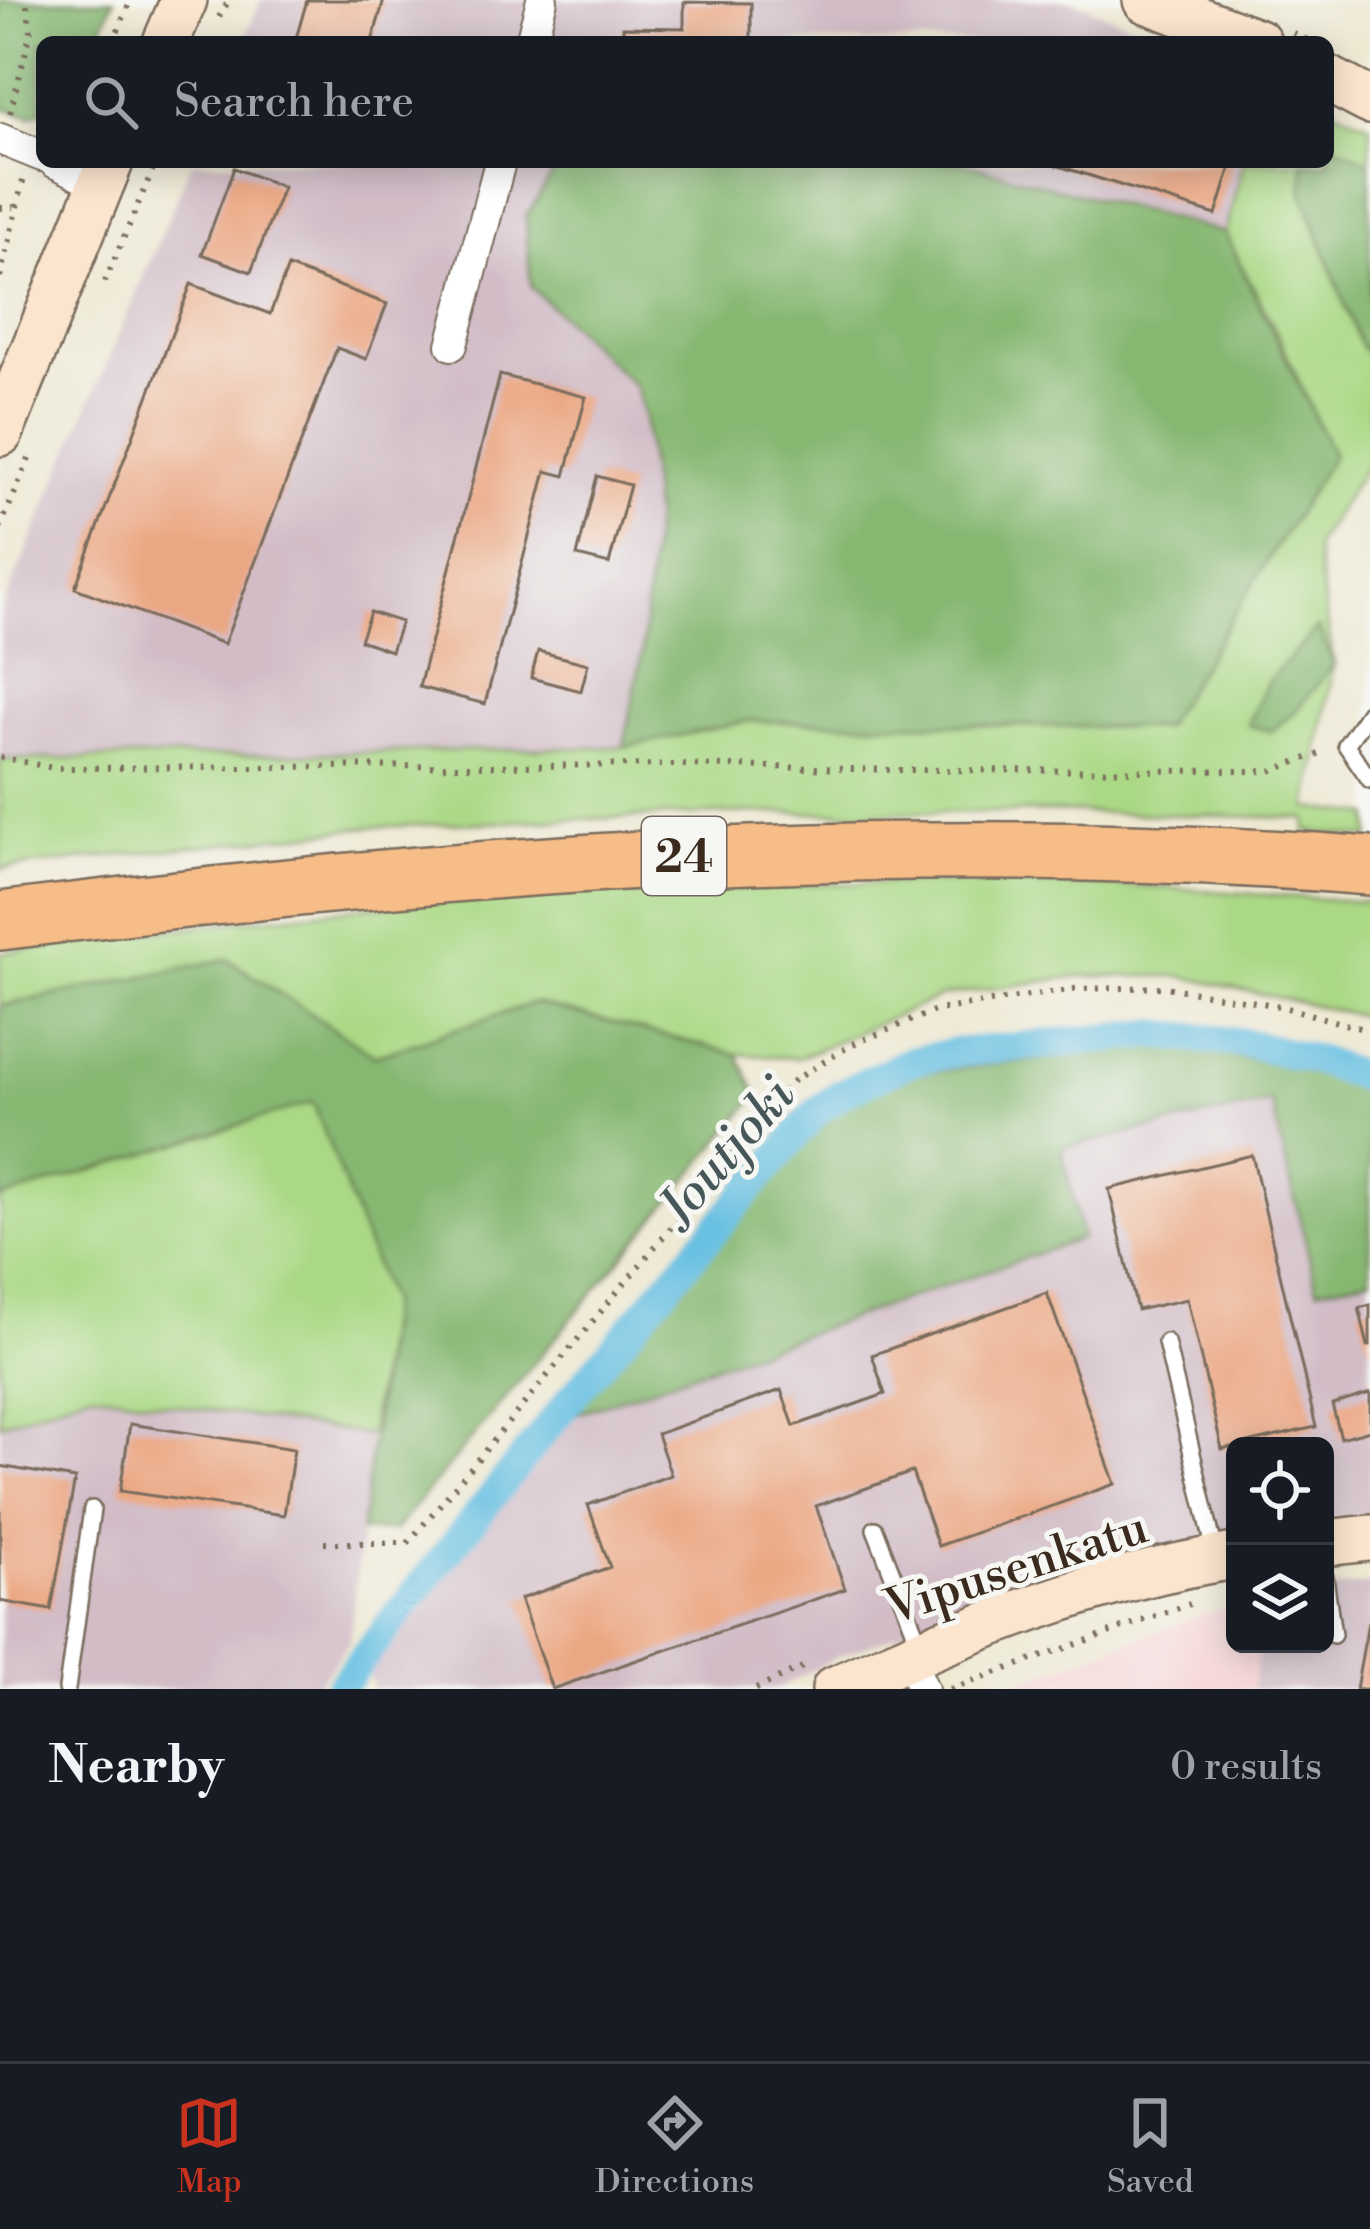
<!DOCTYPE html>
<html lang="en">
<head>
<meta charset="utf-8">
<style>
	:root { --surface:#171b24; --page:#20242c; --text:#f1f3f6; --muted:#9ea1a6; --line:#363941; --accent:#c8321e }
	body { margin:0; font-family:"Libre Bodoni",serif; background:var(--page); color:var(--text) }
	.controls { position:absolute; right:36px; bottom:36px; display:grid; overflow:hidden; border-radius:18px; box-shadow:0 6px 30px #0003 }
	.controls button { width:108px; height:108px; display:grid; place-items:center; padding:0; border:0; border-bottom:3px solid var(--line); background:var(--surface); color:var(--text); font:60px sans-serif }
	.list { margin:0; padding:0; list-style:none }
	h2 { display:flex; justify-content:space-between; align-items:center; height:156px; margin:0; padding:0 48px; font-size:51px }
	h2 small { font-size:39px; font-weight:400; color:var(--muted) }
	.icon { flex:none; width:66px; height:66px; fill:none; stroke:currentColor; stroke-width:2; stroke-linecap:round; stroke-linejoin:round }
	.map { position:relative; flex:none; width:1370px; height:1689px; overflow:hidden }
	.search { position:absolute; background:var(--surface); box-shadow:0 6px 30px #0003; left:36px; right:36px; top:36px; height:132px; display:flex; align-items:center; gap:30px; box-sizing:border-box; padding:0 42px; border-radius:18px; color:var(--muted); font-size:45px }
	.sheet { height:372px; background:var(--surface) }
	nav { display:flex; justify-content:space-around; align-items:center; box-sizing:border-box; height:168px; border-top:3px solid var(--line); background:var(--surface); font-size:33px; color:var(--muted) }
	nav a { display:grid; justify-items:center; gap:6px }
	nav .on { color:var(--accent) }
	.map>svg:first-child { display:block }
	.built { fill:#f7cfd3 }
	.industrial { fill:#d2bdc7 }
	.green { fill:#aad885; stroke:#728152; stroke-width:3 }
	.forest { fill:#87b872; stroke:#617148; stroke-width:3 }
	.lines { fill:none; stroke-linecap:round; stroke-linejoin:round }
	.canal { stroke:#64bee1; stroke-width:30 }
	.building { fill:#eba783 }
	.lane-casing { stroke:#7a6c5d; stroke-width:20 }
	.street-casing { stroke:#7a6c5d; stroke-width:34 }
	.secondary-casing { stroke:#7a6c5d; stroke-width:50 }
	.highway-casing { stroke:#7a6c5d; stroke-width:62 }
	.path { stroke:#7a6c5d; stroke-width:6; stroke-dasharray:3 9; stroke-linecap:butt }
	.lane { stroke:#fff; stroke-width:15 }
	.street { stroke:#fff; stroke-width:30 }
	.secondary { stroke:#fce5cf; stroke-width:45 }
	.highway { stroke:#f7bd88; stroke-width:57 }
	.labels { text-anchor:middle; stroke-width:10; stroke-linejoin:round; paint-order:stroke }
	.shield { fill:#f6f6f2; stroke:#73675e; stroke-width:3 }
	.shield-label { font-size:45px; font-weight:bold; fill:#3b2a1e }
	.street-label { font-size:48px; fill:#3b2a1e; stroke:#f6f6f2 }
	.water-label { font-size:51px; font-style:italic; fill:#475658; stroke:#f6f6f2 }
</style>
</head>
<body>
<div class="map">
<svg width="1370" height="1689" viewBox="0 0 1370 1689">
	<rect width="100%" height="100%" fill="#f6f6f2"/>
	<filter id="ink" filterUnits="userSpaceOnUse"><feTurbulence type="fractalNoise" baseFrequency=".00833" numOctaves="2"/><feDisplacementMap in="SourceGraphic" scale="24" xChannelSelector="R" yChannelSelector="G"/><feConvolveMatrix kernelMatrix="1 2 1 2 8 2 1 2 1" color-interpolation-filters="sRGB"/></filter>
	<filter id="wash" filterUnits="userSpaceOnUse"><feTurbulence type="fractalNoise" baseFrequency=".004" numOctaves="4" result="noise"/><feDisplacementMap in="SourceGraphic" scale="48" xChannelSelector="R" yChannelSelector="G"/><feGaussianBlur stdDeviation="2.7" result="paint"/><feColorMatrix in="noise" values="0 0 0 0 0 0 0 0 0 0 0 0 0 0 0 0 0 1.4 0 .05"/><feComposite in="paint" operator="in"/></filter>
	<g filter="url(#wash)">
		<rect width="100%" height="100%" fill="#eee8d1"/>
		<path class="built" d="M 1235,1606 L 1235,1644 L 1260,1644 L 1252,1689 L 1000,1689 L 1210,1612 Z"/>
		<path class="industrial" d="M 261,0 L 1070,0 L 1175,42 L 243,42 Z
			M 192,162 L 560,162 L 526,217 L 531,287 L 636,387 L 644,416 L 654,517 L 642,653 L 624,747 L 0,760 L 0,614 Z
			M 959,162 L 1244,162 L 1225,233 Z
			M 1271,1101 L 1317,1288 L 1370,1278 L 1370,1515 L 1325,1519 L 1325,1446 L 1235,1446 L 1235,1531 L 1065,1572 L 837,1657 L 777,1689 L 373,1689 L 369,1674 L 575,1414 L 1082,1239 L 1061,1148 Z
			M 90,1392 L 370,1435 L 350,1642 L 313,1689 L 0,1689 L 0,1424 Z
			M 1370,1584 L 1370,1689 L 1252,1689 L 1260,1644 L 1325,1644 L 1325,1590 Z"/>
		<path class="green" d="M 1328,106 L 1370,125 L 1370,162 L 1328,142 Z
			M 1244,162 L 1304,162 L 1303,194 L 1360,345 L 1370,357 L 1370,460 L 1315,546 L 1334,664 L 1308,808 L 1370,815 L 1370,838 L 1306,831 L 1306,818 L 1059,812 L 743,813 L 369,827 L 0,869 L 0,760 L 624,747 L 749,721 L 1163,728 L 1332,455 L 1278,335 L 1225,233 Z
			M 951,882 L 1151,887 L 1370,902 L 1370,1018 L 1180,976 L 1080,976 L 942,996 L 798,1058 L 737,1054 L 534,1003 L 375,1056 L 227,959 L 0,1006 L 0,953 C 132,934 264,916 397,904 C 581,888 766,885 951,882 Z
			M 313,1101 L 389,1302 L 370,1435 L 90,1392 L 0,1424 L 0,1199 Z"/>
		<path class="forest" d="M 0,0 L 114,0 L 95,42 L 42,42 L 42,111 L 31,116 L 0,107 Z
			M 1328,142 L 1370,162 L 1370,357 L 1360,345 L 1303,193 L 1304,162 L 1328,162 Z
			M 560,162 L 959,162 L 1225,233 L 1333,455 L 1163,728 L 749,721 L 624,747 L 642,653 L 654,517 L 644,416 L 636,387 L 531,287 L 526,217 Z
			M 1318,628 L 1334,664 L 1294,713 L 1271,731 L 1247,725 L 1268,681 Z
			M 227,959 L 375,1056 L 534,1003 L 737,1054 L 758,1095 L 395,1530 L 361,1532 L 389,1302 L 313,1102 L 0,1199 L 0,1006 Z
			M 1147,1047 C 1224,1051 1298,1065 1370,1092 L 1370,1278 L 1317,1289 L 1271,1102 L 1061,1148 L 1082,1238 L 575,1414 L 813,1135 L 840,1109 L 903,1075 Z"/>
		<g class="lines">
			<path class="canal" d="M 338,1689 L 570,1399 L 816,1112 L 840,1094 L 910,1061 L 953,1053 L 1154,1034 L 1246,1043 L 1313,1059 L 1370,1079"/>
		</g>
		<g id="blocks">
			<path class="building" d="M 307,0 L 384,0 L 372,42 L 295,42 Z
				M 684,2 L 751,3 L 751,40 L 623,42 L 623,27 L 684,28 Z
				M 1046,162 L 1225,162 L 1232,164 L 1216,215 Z
				M 234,168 L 283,187 L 251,272 L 202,254 Z
				M 288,267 L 387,304 L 366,359 L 337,348 L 224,644 L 75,588 L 191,284 L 270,314 Z
				M 500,375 L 586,397 L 565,476 L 546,471 L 485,704 L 419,687 Z
				M 597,476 L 630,485 L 609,564 L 577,556 Z
				M 370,612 L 401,622 L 391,651 L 360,640 Z
				M 538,651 L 588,664 L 581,691 L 531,678 Z
				M 1252,1155 L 1316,1427 L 1222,1449 L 1187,1299 L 1137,1310 L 1109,1189 Z
				M 1047,1293 L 1115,1484 L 938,1546 L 912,1472 L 816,1506 L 845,1589 L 552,1689 L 520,1599 L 610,1567 L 588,1505 L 671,1475 L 657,1434 L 781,1390 L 794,1426 L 885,1394 L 872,1355 Z
				M 1370,1305 L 1370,1346 L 1368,1346 L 1359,1308 Z
				M 1370,1393 L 1370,1430 L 1341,1438 L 1332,1405 Z
				M 130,1424 L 294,1449 L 284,1515 L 120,1491 Z
				M 0,1466 L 75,1479 L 51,1610 L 0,1601 Z
				M 1368,1622 L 1370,1689 L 1356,1689 Z"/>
		</g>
	</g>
	<g filter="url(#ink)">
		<use href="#blocks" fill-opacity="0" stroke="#7a6c5d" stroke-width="3"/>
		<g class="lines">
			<defs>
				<path id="lane" d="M 1370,710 L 1346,745 L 1370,780
					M 1166,1342 L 1216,1556
					M 875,1529 L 921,1647
					M 1325,1577 L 1333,1635
					M 67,1689 L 92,1509"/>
				<path id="street" d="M 531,42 L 542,0
					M 0,139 L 42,156
					M 54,162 L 100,184
					M 452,345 L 500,162
					M 908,1656 L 923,1689"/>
				<path id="secondary" d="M 1146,0 L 1258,42
					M 166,42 L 184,0
					M 1328,79 L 1370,101
					M 0,433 L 110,162
					M 1325,1543 L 1370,1538
					M 835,1689 C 962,1632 1096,1577 1235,1556"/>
				<path id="highway" d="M 0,921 C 457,863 910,829 1370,866"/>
			</defs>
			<use href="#lane" class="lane-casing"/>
			<use href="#street" class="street-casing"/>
			<use href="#secondary" class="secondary-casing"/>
			<use href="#highway" class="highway-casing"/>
			<path class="path" d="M 219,17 L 229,0
				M 1293,33 L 1311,42
				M 113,42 L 131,0
				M 10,113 L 31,31 L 26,0
				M 0,208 L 14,207
				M 0,277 L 24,177
				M 105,282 L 156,162
				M 0,528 L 31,454
				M 0,757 L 53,768 L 687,765 L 895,770 L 1270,771 L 1325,752
				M 324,1543 L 408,1543 L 793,1081 L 851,1045 L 937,1010 L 1075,989 L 1165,987 L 1280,1006 L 1370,1031
				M 756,1689 L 807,1665
				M 950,1689 L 1190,1604"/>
			<use href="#lane" class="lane"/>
			<use href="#street" class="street"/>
			<use href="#secondary" class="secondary"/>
			<use href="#highway" class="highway"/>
		</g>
	</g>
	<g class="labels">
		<rect class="shield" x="642" y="817" width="84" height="78" rx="9"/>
		<g class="shield-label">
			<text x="684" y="872">24</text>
		</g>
		<g class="street-label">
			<text transform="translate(1016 1566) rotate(-18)" y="17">Vipusenkatu</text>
		</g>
		<g class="water-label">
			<text transform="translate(726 1150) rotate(-49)" y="18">Joutjoki</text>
		</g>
	</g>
</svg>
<div class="controls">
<button><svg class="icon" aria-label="locate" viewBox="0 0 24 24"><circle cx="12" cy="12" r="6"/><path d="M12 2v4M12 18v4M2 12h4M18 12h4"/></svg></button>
<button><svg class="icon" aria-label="layers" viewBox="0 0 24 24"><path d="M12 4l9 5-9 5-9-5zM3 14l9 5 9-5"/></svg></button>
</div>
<div class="search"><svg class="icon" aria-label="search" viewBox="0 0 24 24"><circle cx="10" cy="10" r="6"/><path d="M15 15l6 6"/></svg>Search here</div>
</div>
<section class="sheet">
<h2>Nearby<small>0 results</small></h2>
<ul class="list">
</ul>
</section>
<nav>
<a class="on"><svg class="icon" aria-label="map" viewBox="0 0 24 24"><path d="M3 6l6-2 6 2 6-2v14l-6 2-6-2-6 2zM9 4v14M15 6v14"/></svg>Map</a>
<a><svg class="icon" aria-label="directions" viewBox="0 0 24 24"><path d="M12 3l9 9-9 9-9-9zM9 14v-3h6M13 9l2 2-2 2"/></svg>Directions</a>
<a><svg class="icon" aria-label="saved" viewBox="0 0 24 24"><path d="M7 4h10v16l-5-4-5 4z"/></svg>Saved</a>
</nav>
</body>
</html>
